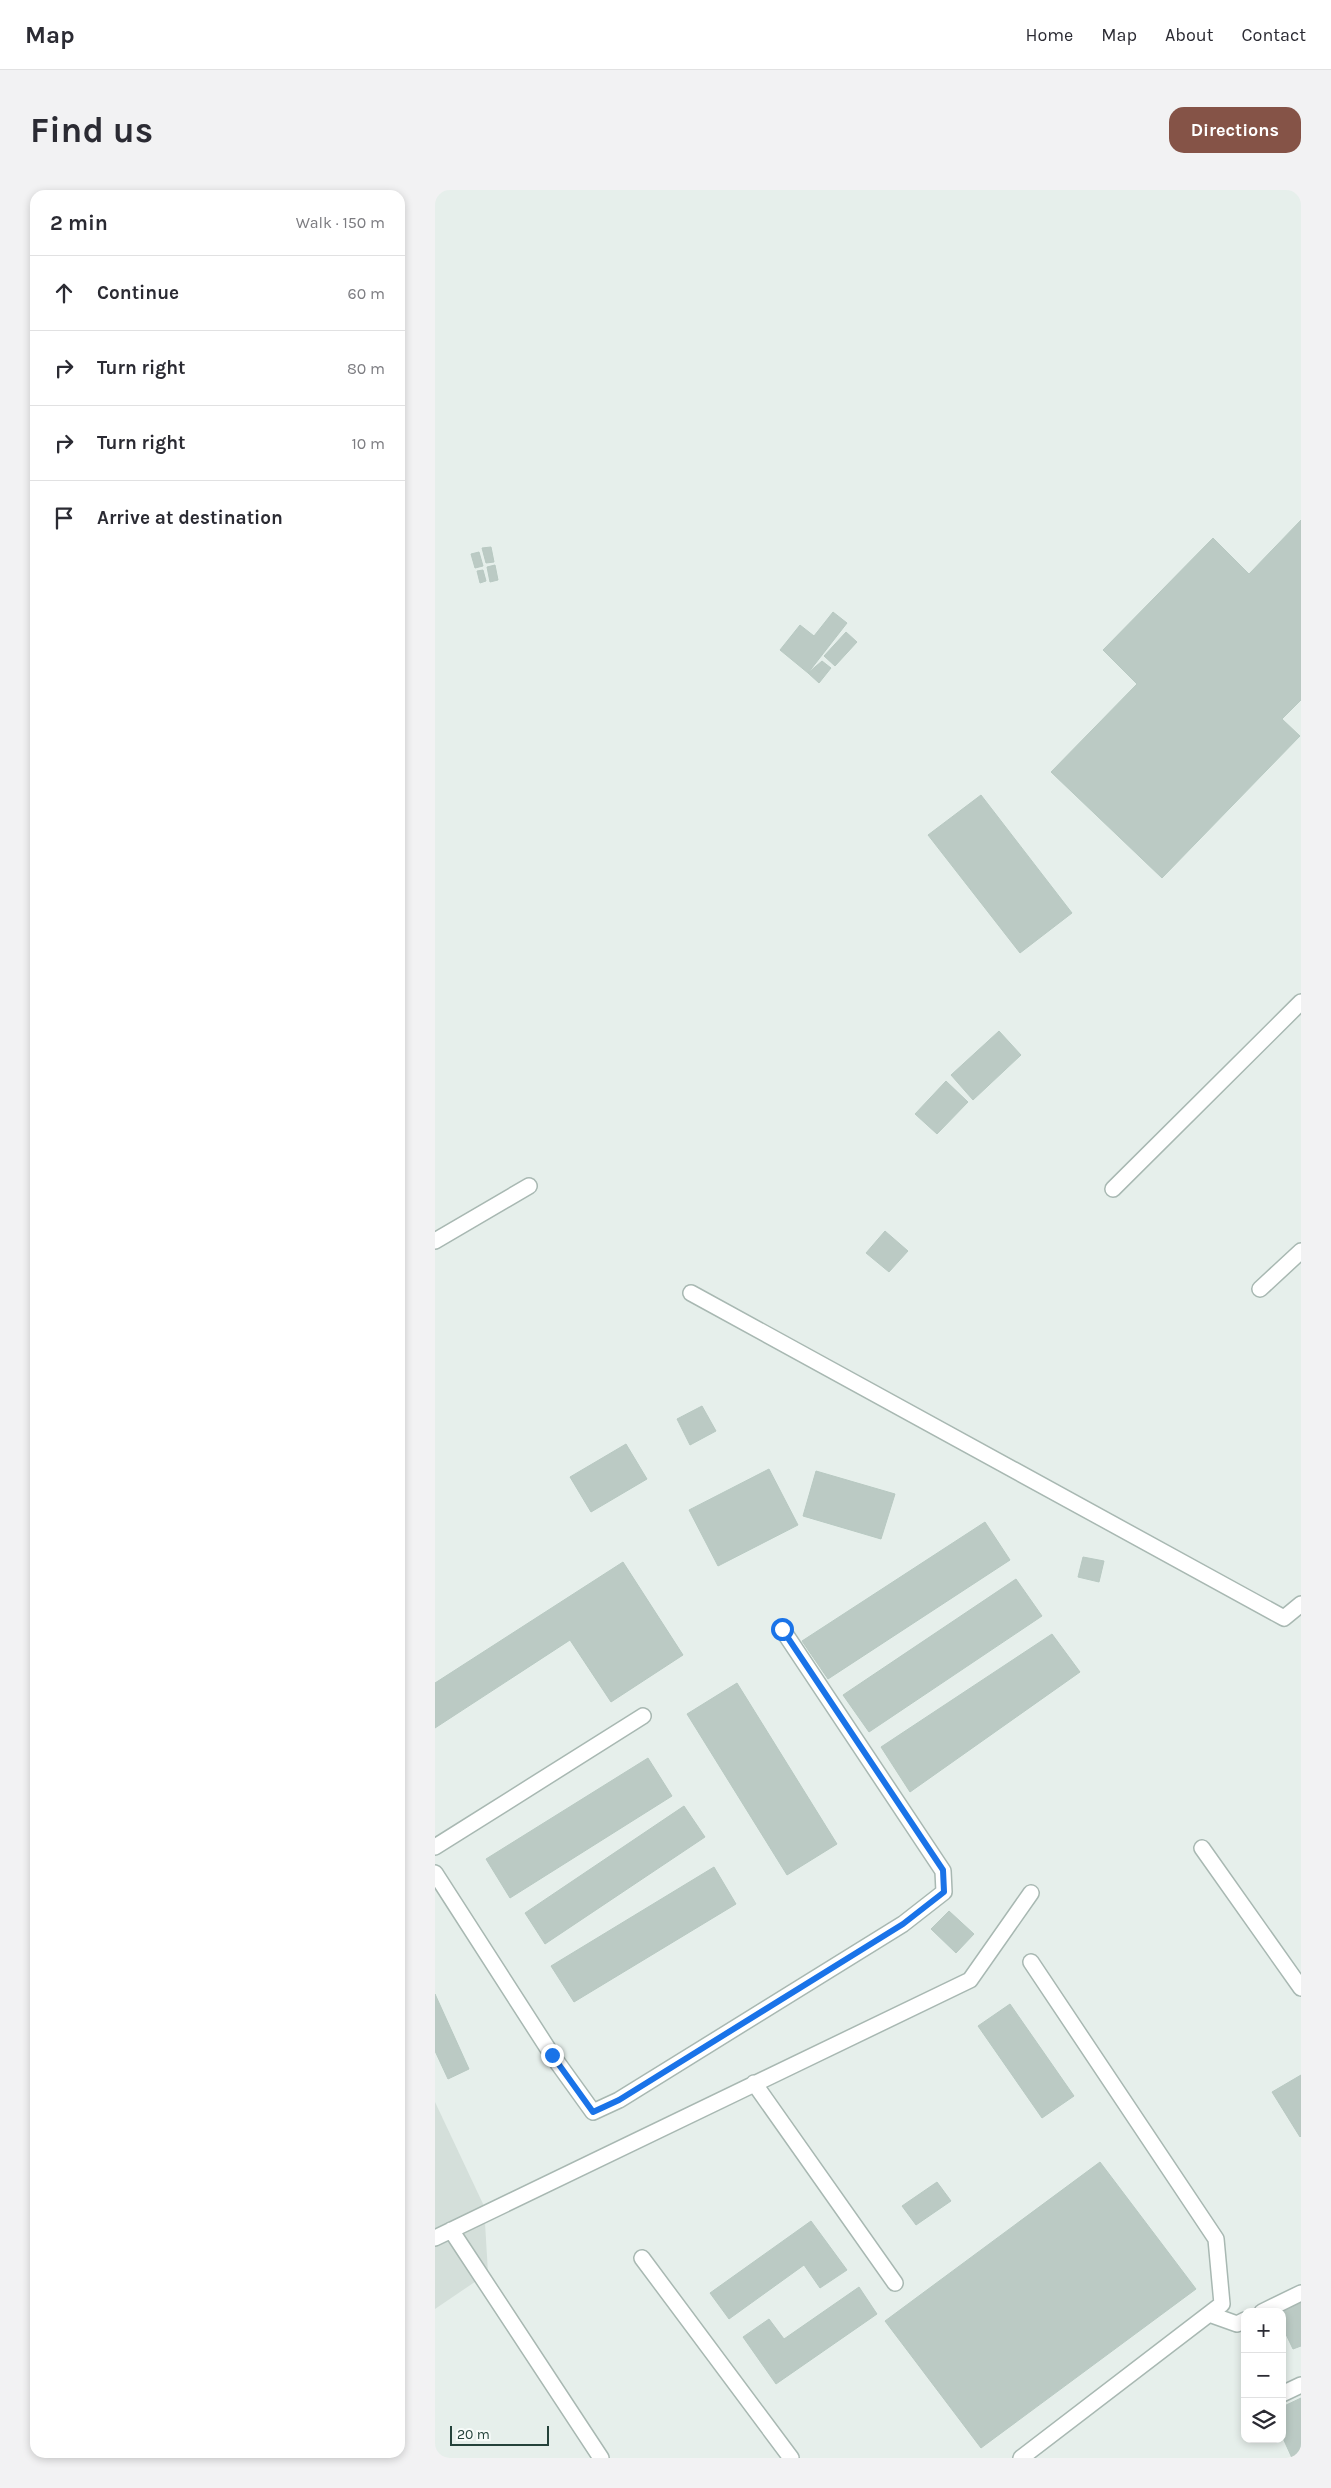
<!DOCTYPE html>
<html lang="en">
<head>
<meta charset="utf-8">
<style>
	:root { --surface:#fff; --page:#f2f2f3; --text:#2b2b33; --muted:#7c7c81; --line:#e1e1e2; --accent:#855347 }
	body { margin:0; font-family:Karla,sans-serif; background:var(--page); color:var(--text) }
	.controls { position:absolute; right:15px; bottom:15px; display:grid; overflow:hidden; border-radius:10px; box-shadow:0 2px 8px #0003 }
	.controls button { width:45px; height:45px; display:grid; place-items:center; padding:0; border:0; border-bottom:1px solid var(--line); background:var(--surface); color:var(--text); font:25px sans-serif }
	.scale { position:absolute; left:15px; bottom:12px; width:99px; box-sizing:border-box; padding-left:5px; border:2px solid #24423a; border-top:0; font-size:14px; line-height:18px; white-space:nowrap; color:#24423a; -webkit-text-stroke:4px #f7fbf9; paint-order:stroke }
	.stop { position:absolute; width:15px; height:15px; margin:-11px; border:4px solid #1a73e8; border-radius:50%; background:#fff }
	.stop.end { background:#1a73e8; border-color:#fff; box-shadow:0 1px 5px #0008 }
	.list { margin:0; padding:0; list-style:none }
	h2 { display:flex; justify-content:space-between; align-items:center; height:65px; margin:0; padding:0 20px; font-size:21px }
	h2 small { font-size:16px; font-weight:400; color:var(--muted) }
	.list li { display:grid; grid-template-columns:32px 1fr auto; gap:15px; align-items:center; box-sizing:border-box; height:75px; padding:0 20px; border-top:1px solid var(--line) }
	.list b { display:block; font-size:19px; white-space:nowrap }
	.list em { font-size:16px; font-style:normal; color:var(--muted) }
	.icon { flex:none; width:28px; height:28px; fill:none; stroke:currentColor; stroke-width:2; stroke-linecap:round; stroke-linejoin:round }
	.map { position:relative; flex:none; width:866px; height:2268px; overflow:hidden; border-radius:15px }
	header { display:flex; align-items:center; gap:30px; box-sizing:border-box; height:70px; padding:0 25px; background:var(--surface); border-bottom:1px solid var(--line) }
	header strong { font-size:24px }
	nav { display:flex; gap:28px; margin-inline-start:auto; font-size:18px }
	.intro { display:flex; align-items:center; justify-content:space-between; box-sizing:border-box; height:120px; padding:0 30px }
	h1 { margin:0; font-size:35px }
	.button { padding:12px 22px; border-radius:15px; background:var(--accent); color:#fff; font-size:18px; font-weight:700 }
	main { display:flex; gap:30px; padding:0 30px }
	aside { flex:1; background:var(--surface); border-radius:15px; box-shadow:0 2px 8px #0003 }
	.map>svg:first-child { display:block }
	.built { fill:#d4dfda }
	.building { fill:#bbcac4; stroke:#b8c9c2 }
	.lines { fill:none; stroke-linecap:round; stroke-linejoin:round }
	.minor-casing { stroke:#a8b8b2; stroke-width:18 }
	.minor { stroke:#fff; stroke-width:15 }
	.route { stroke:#1a73e8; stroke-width:6 }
</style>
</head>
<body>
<header>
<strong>Map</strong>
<nav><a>Home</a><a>Map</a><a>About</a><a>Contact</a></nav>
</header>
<div class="intro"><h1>Find us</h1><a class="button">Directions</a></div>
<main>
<aside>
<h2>2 min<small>Walk · 150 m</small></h2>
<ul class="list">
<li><svg class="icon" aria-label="ahead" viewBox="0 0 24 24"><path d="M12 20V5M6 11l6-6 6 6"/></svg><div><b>Continue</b></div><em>60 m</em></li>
<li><svg class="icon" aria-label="right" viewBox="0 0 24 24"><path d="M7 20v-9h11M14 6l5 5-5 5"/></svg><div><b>Turn right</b></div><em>80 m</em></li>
<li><svg class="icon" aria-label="right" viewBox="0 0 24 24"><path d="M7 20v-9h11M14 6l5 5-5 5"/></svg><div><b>Turn right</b></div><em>10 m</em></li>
<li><svg class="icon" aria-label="arrive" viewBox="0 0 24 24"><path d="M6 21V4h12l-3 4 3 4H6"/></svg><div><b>Arrive at destination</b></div></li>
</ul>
</aside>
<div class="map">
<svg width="866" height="2268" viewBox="0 0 866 2268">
	<rect width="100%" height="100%" fill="#e6efeb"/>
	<path class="built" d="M 0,1912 L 49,2016 L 53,2083 L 0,2119 Z"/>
	<path class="building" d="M 866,330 L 866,510 L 847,529 L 865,546 L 727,688 L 616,582 L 702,494 L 668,460 L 778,348 L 814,384 Z
		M 56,357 L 59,372 L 51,373 L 47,358 Z
		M 44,362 L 48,376 L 40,378 L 36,364 Z
		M 60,375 L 63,390 L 55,392 L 52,377 Z
		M 48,380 L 51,391 L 45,393 L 42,381 Z
		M 398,422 L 412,433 L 373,483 L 345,460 L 365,435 L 379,446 Z
		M 411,442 L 422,452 L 400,476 L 389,466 Z
		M 387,471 L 396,478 L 384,493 L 373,483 Z
		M 546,605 L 637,723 L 585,763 L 493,645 Z
		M 564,841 L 586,865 L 538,910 L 516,885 Z
		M 511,891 L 533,912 L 502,944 L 480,924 Z
		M 450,1041 L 473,1061 L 454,1082 L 431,1063 Z
		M 267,1216 L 281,1241 L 255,1255 L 242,1229 Z
		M 191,1254 L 212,1289 L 156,1322 L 135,1287 Z
		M 334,1279 L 363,1335 L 283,1376 L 254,1320 Z
		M 381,1281 L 460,1304 L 446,1349 L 368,1326 Z
		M 550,1332 L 575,1370 L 393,1489 L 367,1451 Z
		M 648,1367 L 669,1371 L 664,1392 L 643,1387 Z
		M 188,1372 L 248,1465 L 176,1512 L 135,1450 L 0,1538 L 0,1493 Z
		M 581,1389 L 607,1426 L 434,1542 L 408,1505 Z
		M 617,1444 L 645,1482 L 475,1602 L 446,1557 Z
		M 302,1493 L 402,1654 L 352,1685 L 252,1524 Z
		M 213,1568 L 237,1606 L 75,1708 L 51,1669 Z
		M 249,1616 L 270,1647 L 110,1754 L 90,1723 Z
		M 279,1677 L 301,1714 L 139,1812 L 116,1776 Z
		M 514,1721 L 539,1744 L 521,1763 L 496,1739 Z
		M 0,1804 L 34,1879 L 13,1889 L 0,1861 Z
		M 575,1814 L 639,1906 L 607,1928 L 543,1836 Z
		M 866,1885 L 866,1946 L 865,1947 L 837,1902 Z
		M 665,1972 L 761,2099 L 546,2258 L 450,2131 Z
		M 502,1992 L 516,2011 L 481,2035 L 467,2016 Z
		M 376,2031 L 412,2080 L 385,2098 L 369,2075 L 294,2129 L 275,2103 Z
		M 424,2097 L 442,2124 L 341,2194 L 308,2147 L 334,2129 L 349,2149 Z
		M 866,2113 L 866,2156 L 858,2159 L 847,2136 L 847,2122 Z
		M 866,2208 L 866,2268 L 857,2268 L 847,2246 L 847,2217 Z"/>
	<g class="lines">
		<defs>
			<path id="minor" d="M 678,999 L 866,812
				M 0,1051 L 94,996
				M 825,1099 L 866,1061
				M 256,1103 L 849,1428 L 866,1414
				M 0,1657 L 208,1526
				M 767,1658 L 866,1798
				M 0,1683 L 117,1865 L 158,1922 L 184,1910 L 468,1734 L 509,1702 L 508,1681 L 347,1439
				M 319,1893 L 460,2093
				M 16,2040 L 166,2268
				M 0,2048 L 535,1790 L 596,1703
				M 207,2068 L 356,2268
				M 827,2122 L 866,2103
				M 774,2124 L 802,2134 L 810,2130
				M 847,2204 L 866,2195
				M 586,2268 L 787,2114 L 781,2049 L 596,1772"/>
		</defs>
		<use href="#minor" class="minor-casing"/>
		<use href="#minor" class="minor"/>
	</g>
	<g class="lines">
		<path class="route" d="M 117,1865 L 158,1922 L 184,1910 L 468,1734 L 509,1702 L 508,1680 L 347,1439"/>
	</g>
</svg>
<div class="controls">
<button>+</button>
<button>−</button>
<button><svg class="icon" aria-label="layers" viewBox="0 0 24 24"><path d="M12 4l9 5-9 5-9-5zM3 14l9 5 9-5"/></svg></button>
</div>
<div class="scale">20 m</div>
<div class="stop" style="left:347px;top:1439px"></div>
<div class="stop end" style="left:117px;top:1865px"></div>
</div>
</main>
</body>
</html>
